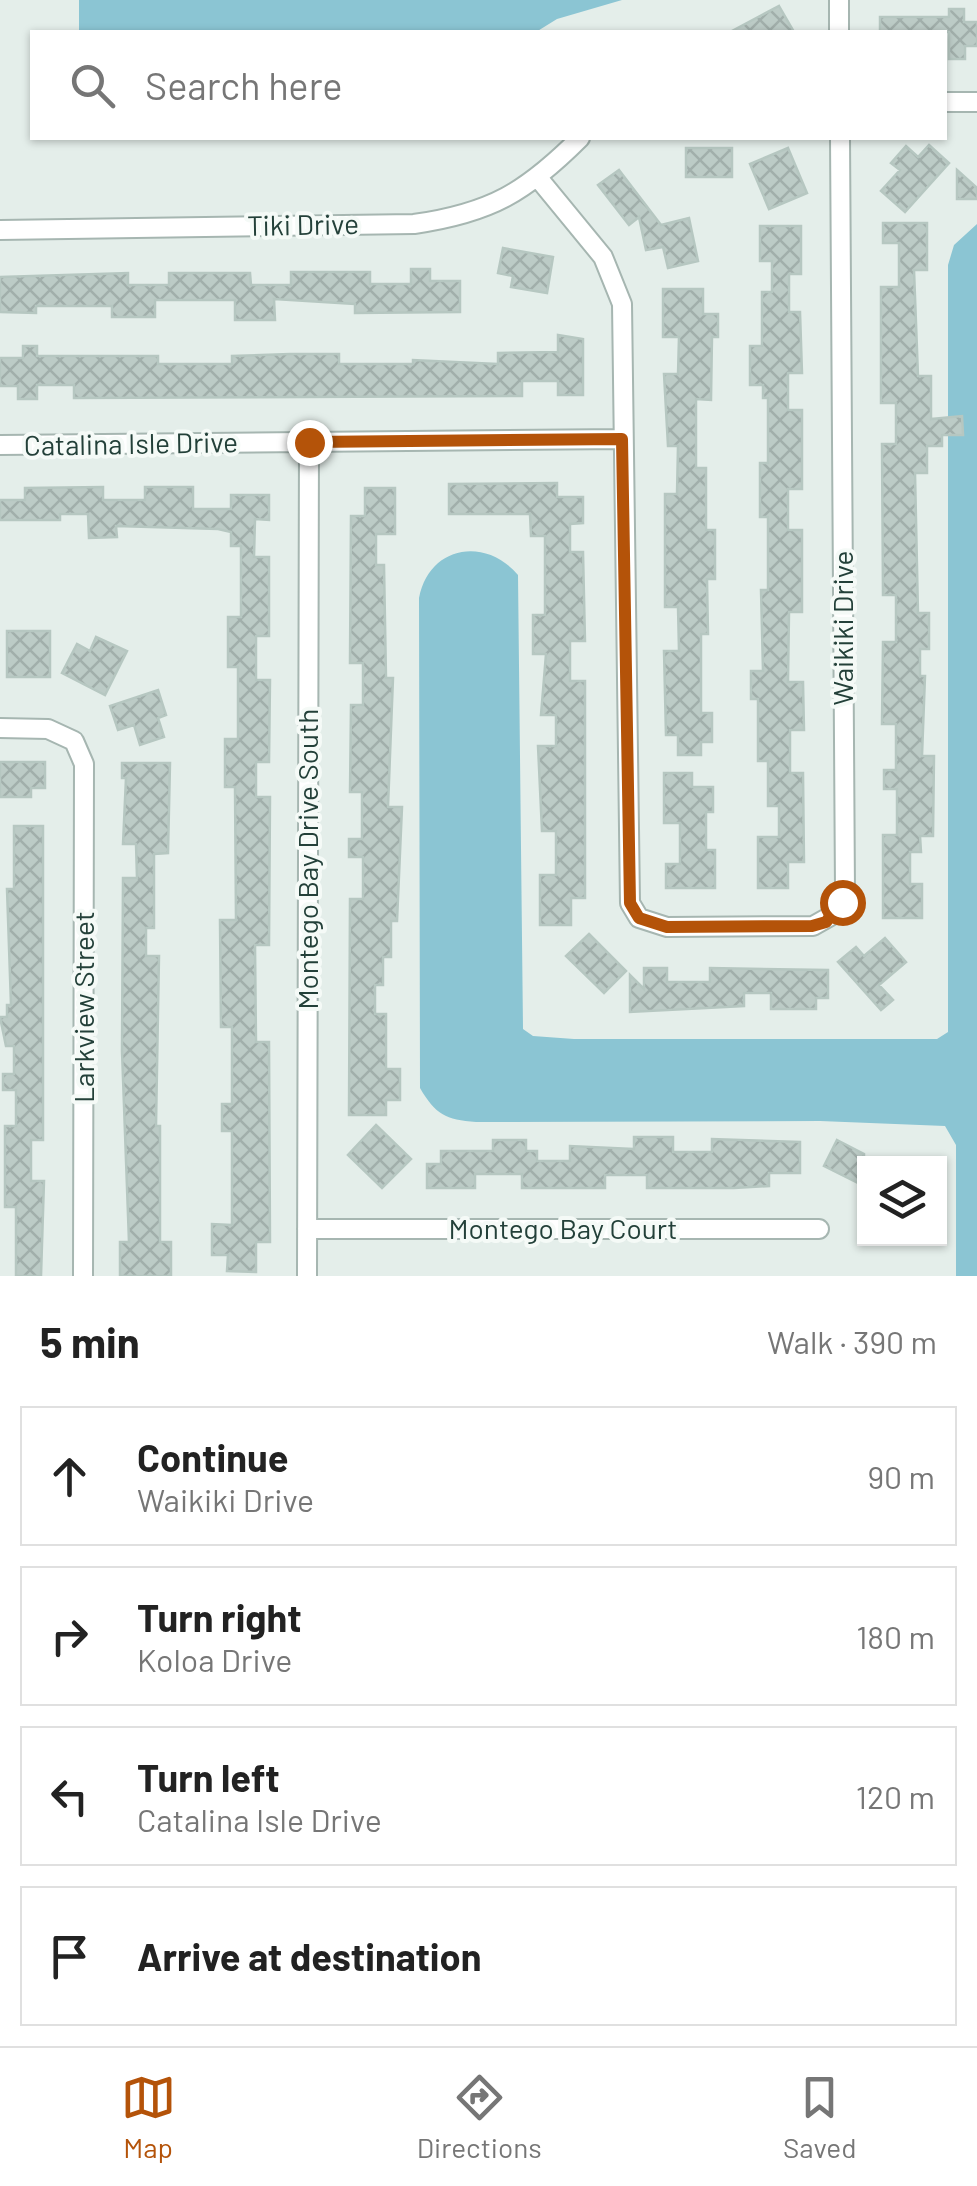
<!DOCTYPE html>
<html lang="en">
<head>
<meta charset="utf-8">
<style>
	:root { --surface:#fff; --page:#f6f6f6; --text:#222; --muted:#767676; --line:#e0e0e0; --accent:#b45309 }
	body { margin:0; font-family:Barlow,sans-serif; background:var(--page); color:var(--text) }
	.controls { position:absolute; right:30px; bottom:30px; display:grid; overflow:hidden; border-radius:0px; box-shadow:0 2px 8px #0004 }
	.controls button { width:90px; height:90px; display:grid; place-items:center; padding:0; border:0; border-bottom:2px solid var(--line); background:var(--surface); color:var(--text); font:50px sans-serif }
	.stop { position:absolute; width:30px; height:30px; margin:-22px; border:8px solid #b45309; border-radius:50%; background:#fff }
	.stop.end { background:#b45309; border-color:#fff; box-shadow:0 2px 10px #0008 }
	.list { margin:0; padding:0; list-style:none }
	h2 { display:flex; justify-content:space-between; align-items:center; height:130px; margin:0; padding:0 40px; font-size:42px }
	h2 small { font-size:32px; font-weight:400; color:var(--muted) }
	.list li { display:grid; grid-template-columns:65px 1fr auto; gap:30px; align-items:center; box-sizing:border-box; height:140px; margin:0 20px 20px; padding:0 20px; border:2px solid var(--line); border-radius:0px }
	.list b { display:block; font-size:38px; white-space:nowrap }
	.list p { margin:0; font-size:32px; white-space:nowrap; color:var(--muted) }
	.list em { font-size:32px; font-style:normal; color:var(--muted) }
	.icon { flex:none; width:55px; height:55px; fill:none; stroke:currentColor; stroke-width:2; stroke-linecap:round; stroke-linejoin:round }
	.map { position:relative; flex:none; width:977px; height:1276px; overflow:hidden }
	.search { position:absolute; background:var(--surface); box-shadow:0 2px 8px #0004; left:30px; right:30px; top:30px; height:110px; display:flex; align-items:center; gap:25px; box-sizing:border-box; padding:0 35px; border-radius:0px; color:var(--muted); font-size:38px }
	.sheet { height:770px; background:var(--surface) }
	nav { display:flex; justify-content:space-around; align-items:center; box-sizing:border-box; height:140px; border-top:2px solid var(--line); background:var(--surface); font-size:28px; color:var(--muted) }
	nav a { display:grid; justify-items:center; gap:5px }
	nav .on { color:var(--accent) }
	.map>svg:first-child { display:block }
	.water { fill:#8bc5d3 }
	.building { fill:url(#building-cross-hatch); stroke:#b6c7c1; stroke-width:2.5 }
	.lines { fill:none; stroke-linecap:round; stroke-linejoin:round }
	.street-casing { stroke:#a6b6b1; stroke-width:22 }
	.street { stroke:#fff; stroke-width:18 }
	.route { stroke:#b45309; stroke-width:12 }
	.labels { text-anchor:middle; stroke-width:8; stroke-linejoin:round; paint-order:stroke }
	.street-label { font-size:28px; fill:#234039; stroke:#f5faf7 }
</style>
</head>
<body>
<div class="map">
<svg width="977" height="1276" viewBox="0 0 977 1276">
	<defs>
		<pattern id="building-cross-hatch" width="8" height="8" patternUnits="userSpaceOnUse" patternTransform="scale(2.5)"><rect width="8" height="8" fill="#bccbc6"/><path d="M0 0l8 8M0 8l8-8" fill="none" stroke="#a1afab"/></pattern>
	</defs>
	<rect width="100%" height="100%" fill="#e4eeea"/>
	<path class="water" d="M 79,0 L 622,0 L 557,19 L 536,32 L 79,32 Z
		M 977,224 L 977,1276 L 956,1276 L 956,1145 L 945,1126 L 820,1121 L 476,1122 C 446,1120 435,1114 420,1088 L 419,598 C 429,546 485,536 518,575 L 523,1029 L 533,1036 L 574,1039 L 937,1039 L 948,1032 L 948,265 L 954,245 Z"/>
	<path class="building" d="M 779,6 L 794,32 L 730,32 Z
		M 949,9 L 964,9 L 964,22 L 977,22 L 977,46 L 965,46 L 965,59 L 949,59 L 949,32 L 880,32 L 880,17 L 949,17 Z
		M 929,145 L 949,163 L 905,212 L 881,191 L 900,170 L 891,163 L 906,146 L 918,157 Z
		M 686,148 L 732,148 L 732,177 L 686,177 Z
		M 788,148 L 807,193 L 769,209 L 750,164 Z
		M 619,170 L 661,225 L 689,218 L 698,261 L 668,268 L 663,247 L 646,250 L 639,217 L 629,225 L 598,185 Z
		M 957,170 L 977,188 L 977,199 L 957,199 Z
		M 883,223 L 927,223 L 927,270 L 914,270 L 918,376 L 931,376 L 931,419 L 962,416 L 963,435 L 942,435 L 942,446 L 927,446 L 927,473 L 915,473 L 918,613 L 929,613 L 929,649 L 920,649 L 920,676 L 925,676 L 922,756 L 934,756 L 933,836 L 920,836 L 921,852 L 910,852 L 910,884 L 922,884 L 922,918 L 883,918 L 883,835 L 897,835 L 897,789 L 884,789 L 884,770 L 896,770 L 896,724 L 882,724 L 883,642 L 896,642 L 896,595 L 883,595 L 882,444 L 896,444 L 896,403 L 881,403 L 881,287 L 899,287 L 899,243 L 883,243 Z
		M 760,226 L 801,226 L 801,274 L 789,274 L 789,312 L 800,312 L 802,373 L 788,373 L 788,410 L 802,410 L 802,489 L 788,489 L 788,530 L 802,530 L 802,612 L 789,612 L 788,682 L 803,682 L 804,730 L 790,730 L 790,773 L 803,773 L 804,862 L 788,862 L 788,888 L 758,888 L 758,837 L 779,837 L 779,806 L 768,806 L 768,761 L 758,761 L 758,699 L 751,699 L 751,671 L 763,671 L 761,590 L 768,590 L 768,517 L 760,517 L 760,463 L 768,463 L 768,398 L 763,398 L 763,385 L 750,385 L 750,346 L 762,346 L 762,292 L 772,292 L 772,261 L 760,261 Z
		M 503,248 L 553,257 L 547,293 L 511,287 L 513,276 L 498,273 Z
		M 411,269 L 430,269 L 430,281 L 460,281 L 460,312 L 355,313 L 355,304 L 274,299 L 275,320 L 235,320 L 235,300 L 155,300 L 155,317 L 112,317 L 112,306 L 36,306 L 36,313 L 0,312 L 0,277 L 128,273 L 128,285 L 169,285 L 169,273 L 250,273 L 251,285 L 291,285 L 291,272 L 370,272 L 370,284 L 411,284 Z
		M 663,289 L 703,289 L 703,314 L 718,314 L 718,337 L 712,337 L 711,400 L 696,399 L 696,468 L 706,468 L 706,530 L 715,530 L 715,579 L 707,579 L 708,634 L 701,634 L 701,713 L 712,713 L 712,742 L 701,742 L 701,755 L 678,755 L 678,735 L 666,735 L 664,651 L 679,651 L 678,607 L 665,607 L 665,494 L 677,494 L 678,446 L 668,446 L 664,374 L 678,374 L 679,337 L 663,337 Z
		M 558,335 L 583,339 L 583,395 L 558,395 L 558,381 L 522,381 L 522,396 L 74,398 L 74,385 L 37,385 L 37,399 L 18,399 L 18,386 L 0,386 L 0,358 L 23,358 L 23,346 L 37,346 L 37,356 L 158,356 L 158,364 L 232,364 L 232,356 L 290,354 L 339,354 L 339,364 L 413,364 L 413,360 L 498,364 L 498,353 L 558,352 Z
		M 557,483 L 557,497 L 583,497 L 583,523 L 570,524 L 570,552 L 583,552 L 585,641 L 570,641 L 570,681 L 585,681 L 585,898 L 571,898 L 571,925 L 540,925 L 540,875 L 556,875 L 556,831 L 542,831 L 538,746 L 556,746 L 556,715 L 541,715 L 546,654 L 533,654 L 533,615 L 545,615 L 545,536 L 531,536 L 530,514 L 449,514 L 449,484 Z
		M 103,487 L 103,500 L 145,500 L 145,487 L 193,487 L 193,509 L 231,509 L 231,495 L 269,495 L 269,520 L 255,519 L 254,557 L 269,557 L 269,636 L 256,636 L 256,680 L 270,680 L 269,762 L 256,762 L 256,797 L 270,797 L 269,945 L 255,945 L 256,1042 L 269,1042 L 270,1242 L 256,1242 L 256,1272 L 227,1271 L 228,1255 L 212,1255 L 212,1224 L 232,1225 L 232,1131 L 222,1131 L 222,1104 L 232,1104 L 232,1027 L 221,1027 L 220,920 L 236,920 L 235,787 L 225,787 L 225,739 L 238,739 L 238,667 L 228,667 L 228,617 L 241,617 L 241,546 L 231,546 L 231,532 L 218,529 L 116,526 L 117,537 L 89,538 L 88,514 L 60,514 L 60,520 L 0,520 L 0,500 L 25,500 L 25,488 Z
		M 365,488 L 395,488 L 395,534 L 376,534 L 376,565 L 384,565 L 386,678 L 393,678 L 388,807 L 402,807 L 397,921 L 391,921 L 391,957 L 383,957 L 383,985 L 375,985 L 375,1014 L 386,1014 L 386,1069 L 400,1069 L 400,1100 L 386,1100 L 386,1115 L 349,1115 L 350,899 L 363,899 L 363,857 L 349,857 L 349,839 L 362,839 L 362,792 L 350,792 L 351,705 L 363,705 L 363,663 L 350,663 L 351,516 L 365,516 Z
		M 7,631 L 50,631 L 50,677 L 7,677 Z
		M 96,637 L 127,651 L 105,695 L 62,673 L 77,644 L 90,651 Z
		M 158,690 L 166,715 L 158,718 L 164,737 L 140,745 L 134,725 L 118,730 L 110,706 Z
		M 0,762 L 45,762 L 45,788 L 31,788 L 31,797 L 0,797 Z
		M 122,763 L 170,763 L 168,853 L 154,854 L 154,928 L 146,928 L 146,956 L 159,956 L 156,1126 L 160,1126 L 160,1242 L 171,1242 L 171,1276 L 120,1276 L 120,1242 L 129,1242 L 122,1051 L 123,878 L 137,878 L 136,844 L 123,844 L 126,778 L 122,778 Z
		M 664,773 L 692,773 L 692,787 L 713,787 L 713,812 L 706,812 L 706,850 L 715,850 L 715,888 L 666,888 L 666,864 L 680,864 L 680,823 L 664,823 Z
		M 14,826 L 43,826 L 43,1140 L 31,1140 L 31,1181 L 44,1181 L 41,1276 L 16,1276 L 16,1207 L 5,1207 L 5,1126 L 16,1126 L 16,1090 L 3,1090 L 3,1074 L 14,1074 L 14,1046 L 6,1046 L 0,1017 L 7,1017 L 7,1005 L 11,1005 L 7,889 L 14,889 Z
		M 589,934 L 626,971 L 604,993 L 566,956 Z
		M 885,938 L 906,962 L 879,985 L 893,1000 L 881,1010 L 838,962 L 856,947 L 864,956 Z
		M 644,968 L 667,968 L 667,982 L 710,982 L 710,968 L 828,970 L 828,998 L 816,998 L 816,1009 L 771,1009 L 771,993 L 744,993 L 744,1006 L 630,1012 L 630,975 L 644,989 Z
		M 376,1125 L 411,1159 L 382,1188 L 348,1155 Z
		M 634,1137 L 673,1137 L 673,1152 L 712,1152 L 712,1139 L 800,1142 L 800,1173 L 769,1173 L 769,1186 L 734,1188 L 647,1188 L 647,1175 L 605,1175 L 605,1188 L 522,1188 L 522,1174 L 475,1174 L 475,1188 L 427,1188 L 427,1164 L 441,1164 L 441,1151 L 493,1151 L 493,1140 L 526,1140 L 526,1151 L 537,1151 L 537,1161 L 570,1161 L 570,1146 L 634,1149 Z
		M 837,1140 L 864,1154 L 864,1186 L 824,1166 Z"/>
	<g class="lines">
		<defs>
			<path id="street" d="M 839,0 L 839,32
				M 944,102 L 977,102
				M 539,179 L 603,257 L 622,304 L 630,903 L 639,918 L 667,927 L 813,926 L 836,913 L 845,891 L 840,138
				M 0,230 L 414,224 C 491,213 526,192 580,138
				M 0,445 L 623,439
				M 0,728 L 48,729 L 74,741 L 84,764 L 83,1276
				M 307,1229 L 819,1229
				M 307,1276 L 309,442"/>
		</defs>
		<use href="#street" class="street-casing"/>
		<use href="#street" class="street"/>
	</g>
	<g class="lines">
		<path class="route" d="M 309,442 L 622,439 L 630,903 L 639,918 L 667,927 L 812,926 L 826,922 L 842,902"/>
	</g>
	<g class="labels">
		<g class="street-label">
			<text transform="translate(303 225) rotate(-1)" y="10">Tiki Drive</text>
			<text transform="translate(131 444) rotate(-1)" y="10">Catalina Isle Drive</text>
			<text transform="translate(843 628) rotate(-90)" y="10">Waikiki Drive</text>
			<text transform="translate(308 859) rotate(-90)" y="10">Montego Bay Drive South</text>
			<text transform="translate(84 1007) rotate(-90)" y="10">Larkview Street</text>
			<text x="563" y="1239">Montego Bay Court</text>
		</g>
	</g>
</svg>
<div class="controls">
<button><svg class="icon" aria-label="layers" viewBox="0 0 24 24"><path d="M12 4l9 5-9 5-9-5zM3 14l9 5 9-5"/></svg></button>
</div>
<div class="stop" style="left:842px;top:902px"></div>
<div class="stop end" style="left:309px;top:442px"></div>
<div class="search"><svg class="icon" aria-label="search" viewBox="0 0 24 24"><circle cx="10" cy="10" r="6"/><path d="M15 15l6 6"/></svg>Search here</div>
</div>
<section class="sheet">
<h2>5 min<small>Walk · 390 m</small></h2>
<ul class="list">
<li><svg class="icon" aria-label="ahead" viewBox="0 0 24 24"><path d="M12 20V5M6 11l6-6 6 6"/></svg><div><b>Continue</b><p>Waikiki Drive</p></div><em>90 m</em></li>
<li><svg class="icon" aria-label="right" viewBox="0 0 24 24"><path d="M7 20v-9h11M14 6l5 5-5 5"/></svg><div><b>Turn right</b><p>Koloa Drive</p></div><em>180 m</em></li>
<li><svg class="icon" aria-label="left" viewBox="0 0 24 24"><path d="M17 20v-9H6M10 6l-5 5 5 5"/></svg><div><b>Turn left</b><p>Catalina Isle Drive</p></div><em>120 m</em></li>
<li><svg class="icon" aria-label="arrive" viewBox="0 0 24 24"><path d="M6 21V4h12l-3 4 3 4H6"/></svg><div><b>Arrive at destination</b></div></li>
</ul>
</section>
<nav>
<a class="on"><svg class="icon" aria-label="map" viewBox="0 0 24 24"><path d="M3 6l6-2 6 2 6-2v14l-6 2-6-2-6 2zM9 4v14M15 6v14"/></svg>Map</a>
<a><svg class="icon" aria-label="directions" viewBox="0 0 24 24"><path d="M12 3l9 9-9 9-9-9zM9 14v-3h6M13 9l2 2-2 2"/></svg>Directions</a>
<a><svg class="icon" aria-label="saved" viewBox="0 0 24 24"><path d="M7 4h10v16l-5-4-5 4z"/></svg>Saved</a>
</nav>
</body>
</html>
